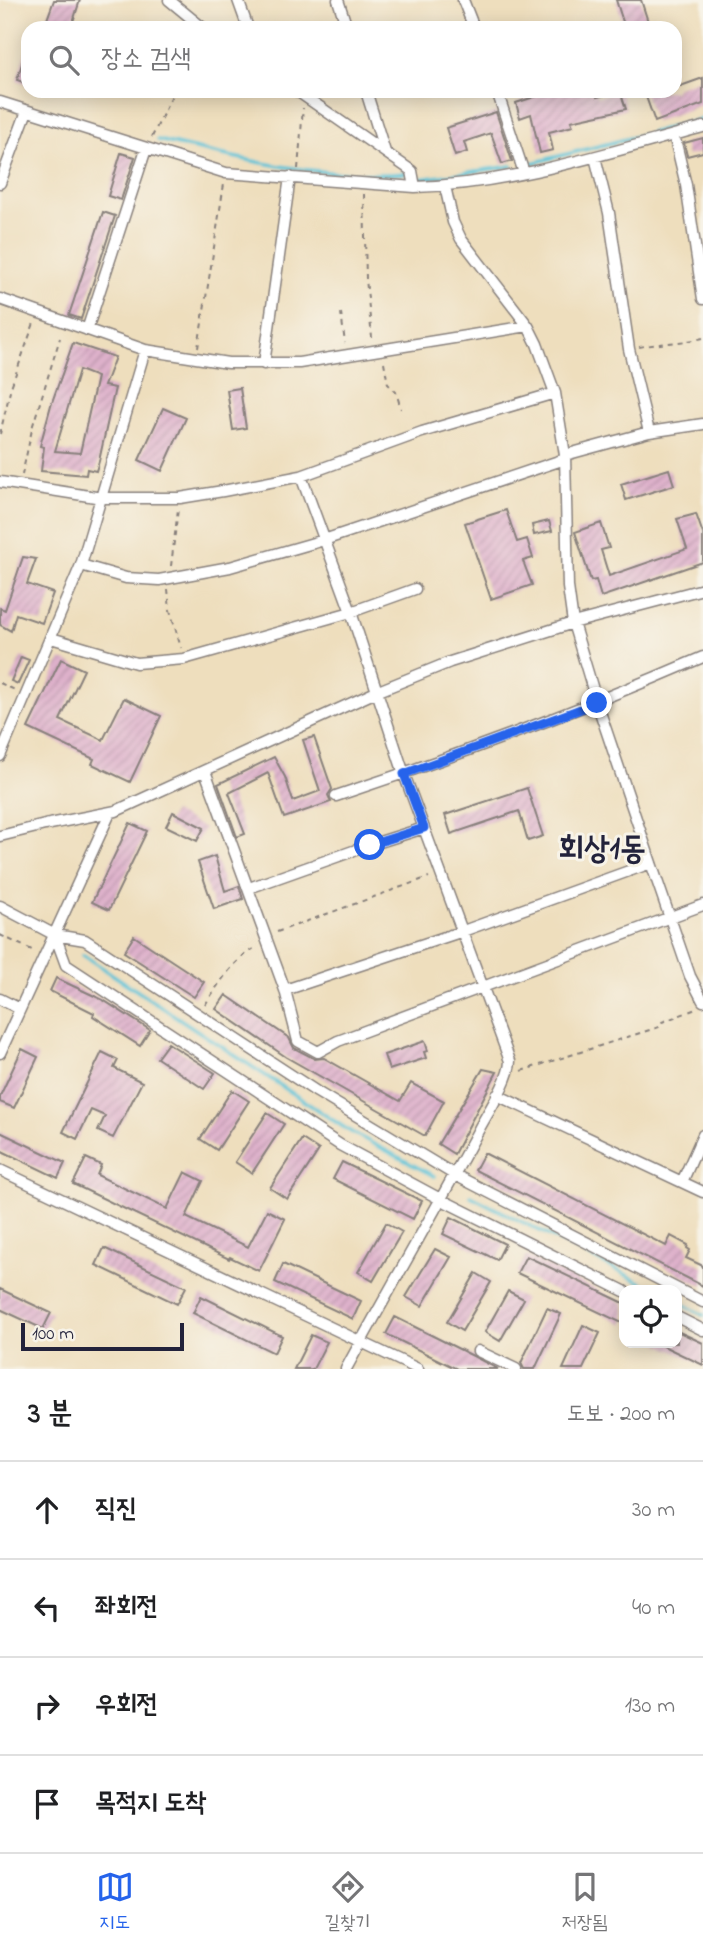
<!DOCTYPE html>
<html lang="ko">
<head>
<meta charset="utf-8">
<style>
	:root { --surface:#fff; --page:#f6f6f6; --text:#202124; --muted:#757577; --line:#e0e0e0; --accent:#2563eb }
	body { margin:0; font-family:"Indie Flower","Poor Story",sans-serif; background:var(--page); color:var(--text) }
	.controls { position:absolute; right:21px; bottom:21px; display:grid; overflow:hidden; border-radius:14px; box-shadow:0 4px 18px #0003 }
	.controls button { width:63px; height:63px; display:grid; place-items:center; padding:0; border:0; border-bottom:2px solid var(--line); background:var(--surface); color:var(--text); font:35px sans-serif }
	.scale { position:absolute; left:21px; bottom:18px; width:163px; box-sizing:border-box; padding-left:7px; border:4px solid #22223b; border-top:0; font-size:19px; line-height:24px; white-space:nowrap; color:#22223b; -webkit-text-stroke:5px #f7f3e8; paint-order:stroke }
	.stop { position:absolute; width:21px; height:21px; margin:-16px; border:5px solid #2563eb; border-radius:50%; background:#fff }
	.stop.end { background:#2563eb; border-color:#fff; box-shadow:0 2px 7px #0008 }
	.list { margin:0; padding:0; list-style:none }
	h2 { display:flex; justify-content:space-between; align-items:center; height:91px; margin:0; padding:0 28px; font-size:30px }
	h2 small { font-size:23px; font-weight:400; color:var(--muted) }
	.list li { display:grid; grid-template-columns:46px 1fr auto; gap:21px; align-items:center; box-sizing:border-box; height:98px; padding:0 28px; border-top:2px solid var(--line) }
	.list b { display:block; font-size:26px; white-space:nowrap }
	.list em { font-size:23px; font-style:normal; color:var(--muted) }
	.icon { flex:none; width:38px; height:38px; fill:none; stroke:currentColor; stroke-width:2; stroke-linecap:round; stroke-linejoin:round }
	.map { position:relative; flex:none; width:703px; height:1369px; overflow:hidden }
	.search { position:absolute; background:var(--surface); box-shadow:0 4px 18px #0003; left:21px; right:21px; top:21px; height:77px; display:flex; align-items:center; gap:18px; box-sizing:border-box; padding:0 24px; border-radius:21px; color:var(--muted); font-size:26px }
	.sheet { height:483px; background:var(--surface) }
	nav { display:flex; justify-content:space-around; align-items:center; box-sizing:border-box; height:98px; border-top:2px solid var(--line); background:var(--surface); font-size:19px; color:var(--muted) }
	nav a { display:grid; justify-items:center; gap:4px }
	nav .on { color:var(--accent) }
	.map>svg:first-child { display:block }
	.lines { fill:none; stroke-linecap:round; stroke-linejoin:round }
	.stream { stroke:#5cc3d8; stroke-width:3.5 }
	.building { fill:url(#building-hatch); fill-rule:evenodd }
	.minor-casing { stroke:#88807c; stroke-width:13 }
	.path { stroke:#88807c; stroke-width:2; stroke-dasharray:5 5; stroke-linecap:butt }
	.minor { stroke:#fff; stroke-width:10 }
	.route { stroke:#2563eb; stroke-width:9 }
	.labels { text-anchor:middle; stroke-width:6; stroke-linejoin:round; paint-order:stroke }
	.neighbourhood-label { font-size:32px; font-weight:bold; fill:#22223b; stroke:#f7f3e8 }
</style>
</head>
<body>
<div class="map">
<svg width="703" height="1369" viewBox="0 0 703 1369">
	<defs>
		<pattern id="building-hatch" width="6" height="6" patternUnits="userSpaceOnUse" patternTransform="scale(1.75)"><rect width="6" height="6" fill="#deb1cb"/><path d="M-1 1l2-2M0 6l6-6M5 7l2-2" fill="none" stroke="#be98af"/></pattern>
	</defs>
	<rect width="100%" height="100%" fill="#f7f3e8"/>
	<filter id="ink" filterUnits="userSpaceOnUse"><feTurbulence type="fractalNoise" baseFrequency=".0143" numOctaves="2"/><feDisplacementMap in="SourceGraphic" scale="14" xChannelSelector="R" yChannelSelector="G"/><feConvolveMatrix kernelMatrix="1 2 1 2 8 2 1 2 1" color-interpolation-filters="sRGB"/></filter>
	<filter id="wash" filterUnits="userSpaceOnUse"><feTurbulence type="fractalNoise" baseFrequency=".00686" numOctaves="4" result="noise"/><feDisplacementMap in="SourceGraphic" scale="28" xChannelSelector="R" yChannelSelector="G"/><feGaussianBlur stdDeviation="1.57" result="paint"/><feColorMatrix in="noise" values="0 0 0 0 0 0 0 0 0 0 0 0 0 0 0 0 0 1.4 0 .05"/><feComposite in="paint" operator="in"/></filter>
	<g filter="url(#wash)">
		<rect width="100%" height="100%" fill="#eedebd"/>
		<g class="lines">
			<path class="stream" d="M 650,133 L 703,119
				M 518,138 L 528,164 L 642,135
				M 158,140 C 237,159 326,180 408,173
				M 415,176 L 420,179 L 512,166
				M 83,955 L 351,1132 L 434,1176
				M 471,1196 L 656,1290
				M 677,1301 L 703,1315"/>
		</g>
		<g id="blocks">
			<path class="building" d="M 54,0 L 80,0 L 71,28 L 44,28 Z
				M 616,0 L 641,0 L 650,28 L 625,28 Z
				M 26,51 L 28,51 L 28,84 L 17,80 Z
				M 703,78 L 703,104 L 655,122 L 644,91 L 675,91 L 675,88 Z
				M 552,91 L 595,91 L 597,97 L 620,91 L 626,109 L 571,121 L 573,126 L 549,132 L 553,150 L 540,153 L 531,114 L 520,118 L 516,103 Z
				M 496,112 L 512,161 L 502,164 L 491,133 L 464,142 L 467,152 L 455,156 L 446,128 Z
				M 703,138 L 703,152 L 687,156 L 684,143 Z
				M 121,153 L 135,157 L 121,200 L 108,196 Z
				M 103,212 L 115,216 L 81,319 L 69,315 Z
				M 73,343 L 115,357 L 104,386 L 115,388 L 99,461 L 96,471 L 87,469 L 86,475 L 41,471 L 44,447 L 40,446 L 51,405 ZM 79,370 L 97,377 L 80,453 L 55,451 Z
				M 240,388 L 246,428 L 233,430 L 227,390 Z
				M 163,408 L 186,418 L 162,471 L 139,460 Z
				M 669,469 L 674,485 L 626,500 L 621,484 Z
				M 506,510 L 517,542 L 527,539 L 533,558 L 523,561 L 532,585 L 491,599 L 465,523 Z
				M 696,514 L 703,534 L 703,562 L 601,597 L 596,580 L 591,581 L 575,532 L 601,523 L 609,548 L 601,550 L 609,576 L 687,549 L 677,519 Z
				M 549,521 L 552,531 L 534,535 L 532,525 Z
				M 23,557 L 36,559 L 27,584 L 53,593 L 42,623 L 16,614 L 11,631 L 0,625 L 0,608 L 5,610 Z
				M 21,657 L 29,660 L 18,684 L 11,681 Z
				M 61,659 L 84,670 L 60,720 L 103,740 L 124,698 L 161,716 L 130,782 L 92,764 L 94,759 L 28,728 Z
				M 314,737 L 332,789 L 328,795 L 331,802 L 284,818 L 268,773 L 229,793 L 245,834 L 237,837 L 218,784 L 274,757 L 285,777 L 293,801 L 320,791 L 303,740 Z
				M 527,788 L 543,836 L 528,841 L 519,811 L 451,834 L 445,815 Z
				M 173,812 L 204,828 L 197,841 L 166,826 Z
				M 130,823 L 147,831 L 109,910 L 92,902 Z
				M 215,856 L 225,891 L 239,886 L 243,899 L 214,909 L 198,862 Z
				M 134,936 L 204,982 L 194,997 L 124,952 Z
				M 56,978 L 103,1000 L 150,1030 L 140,1046 L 93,1016 L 94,1013 L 50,991 Z
				M 226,995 L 289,1038 L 294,1048 L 315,1059 L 324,1058 L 400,1101 L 411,1083 L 444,1101 L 425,1136 L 286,1057 L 216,1009 Z
				M 425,1041 L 428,1051 L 424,1052 L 426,1058 L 389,1070 L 384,1055 Z
				M 168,1043 L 215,1073 L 204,1089 L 157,1058 Z
				M 22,1049 L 38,1057 L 14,1108 L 0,1102 L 0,1096 Z
				M 102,1052 L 118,1060 L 114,1068 L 142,1082 L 113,1138 L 98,1131 L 105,1116 L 91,1110 L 77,1139 L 63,1132 Z
				M 483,1069 L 497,1072 L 454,1154 L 438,1144 Z
				M 232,1090 L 249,1101 L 217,1150 L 200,1139 Z
				M 267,1113 L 284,1124 L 252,1173 L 235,1162 Z
				M 0,1132 L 65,1163 L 58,1178 L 0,1150 Z
				M 302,1139 L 319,1150 L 287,1199 L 270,1188 Z
				M 484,1153 L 666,1246 L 671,1236 L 688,1245 L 687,1248 L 690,1250 L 686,1258 L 703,1266 L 703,1286 L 475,1170 Z
				M 86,1158 L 101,1165 L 97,1175 L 167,1209 L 185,1172 L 203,1181 L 186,1217 L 248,1247 L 267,1210 L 285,1219 L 259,1271 L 230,1257 L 229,1259 L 73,1184 Z
				M 342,1162 L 422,1201 L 413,1219 L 333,1179 Z
				M 451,1217 L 505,1244 L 497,1260 L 443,1234 Z
				M 386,1223 L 402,1232 L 373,1281 L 358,1272 Z
				M 104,1248 L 186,1287 L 177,1304 L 96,1265 Z
				M 435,1249 L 451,1257 L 422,1306 L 406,1297 Z
				M 526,1256 L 624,1303 L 624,1324 L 517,1273 Z
				M 283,1264 L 361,1301 L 353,1319 L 275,1282 Z
				M 476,1273 L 491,1282 L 462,1331 L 447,1322 Z
				M 0,1289 L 51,1313 L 43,1329 L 0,1309 Z
				M 508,1291 L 524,1299 L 500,1341 L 485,1332 Z
				M 201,1296 L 282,1336 L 274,1353 L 193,1313 Z
				M 547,1308 L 561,1314 L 535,1369 L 524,1369 L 521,1363 Z
				M 395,1317 L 471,1355 L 498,1369 L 457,1369 L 386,1334 Z
				M 583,1325 L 600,1333 L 583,1369 L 563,1369 Z
				M 677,1331 L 703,1343 L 703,1365 L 657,1343 L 677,1343 Z
				M 311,1335 L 327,1342 L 313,1369 L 294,1369 Z"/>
		</g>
	</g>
	<g filter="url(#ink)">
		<use href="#blocks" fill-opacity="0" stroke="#88807c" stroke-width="2"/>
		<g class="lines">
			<defs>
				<path id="minor" d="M 169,0 L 203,28
					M 238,0 L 248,28
					M 338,0 L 347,28
					M 463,0 L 474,28
					M 297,91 L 412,171 L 415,187
					M 366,91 L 385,152
					M 497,91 L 524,173
					M 0,102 L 226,173 L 415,187 C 513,184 609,152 703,127
					M 674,135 L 686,185 L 703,299
					M 595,157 L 609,213 L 629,349 L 649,432
					M 0,183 L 27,111
					M 445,186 L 453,222 L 461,239 L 528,326 L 537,344 L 555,393 L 565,455 L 568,587 L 573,623 L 597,703 L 651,863 L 690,976 L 703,1001
					M 0,299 L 145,350 L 228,363 L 299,363 L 528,326
					M 87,330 L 146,149
					M 264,364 L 290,177
					M 565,455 L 649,432 L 703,424
					M 301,476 L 351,612 L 404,774 L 510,1061 C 510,1079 488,1112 479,1129 C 436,1210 389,1289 346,1369
					M 0,482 L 102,498 L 180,498 L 223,491 L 301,476 L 422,432 L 555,393
					M 81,565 L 126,578 L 159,580 L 230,567 L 324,540 L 565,459
					M 51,638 L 136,663 L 184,659 L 351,612 L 415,589
					M 0,756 L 81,565 L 145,350
					M 205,771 L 285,990 L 298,1041 L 318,1052 L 338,1041 L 703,905
					M 336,796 C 460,755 583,709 703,657
					M 0,836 L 45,825 L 116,811 L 376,692 L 450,662 L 573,623 L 703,589
					M 249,888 L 370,845 L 424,828
					M 0,906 L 55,935 L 85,940 L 317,1092 L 455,1175 L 703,1302
					M 55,935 L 66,965 L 340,1145 L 442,1200 L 624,1291
					M 285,990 L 463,931 L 651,863
					M 0,999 L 20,1009
					M 0,1053 L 110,813
					M 497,1095 L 703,1192
					M 0,1170 L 418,1369
					M 682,1182 L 703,1135
					M 677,1317 L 703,1330
					M 478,1351 L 516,1369"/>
			</defs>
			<use href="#minor" class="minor-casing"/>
			<path class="path" d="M 152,137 L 174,91
				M 298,169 L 303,108
				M 364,194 L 366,279 L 372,338
				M 341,313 L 345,343
				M 639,347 C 660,343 681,343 703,338
				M 198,348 L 224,184
				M 384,362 L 388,384 L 396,392 L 401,409
				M 0,434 L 11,387 L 34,323
				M 22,475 L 33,425 L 60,338
				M 171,566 L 178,509
				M 168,589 L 170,610 L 181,648
				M 0,683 L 15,690
				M 277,932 L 429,877
				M 0,935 L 34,951
				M 205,1005 C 219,983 233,961 256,947
				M 521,1071 L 659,1027 L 662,1022 L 696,1009"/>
			<use href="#minor" class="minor"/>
		</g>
	</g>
	<g class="lines" filter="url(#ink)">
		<path class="route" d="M 370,845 L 424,828 L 404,774 L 597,703"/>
	</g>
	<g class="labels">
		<g class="neighbourhood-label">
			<text x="602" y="858">회상1동</text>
		</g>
	</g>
</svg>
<div class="controls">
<button><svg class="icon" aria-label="locate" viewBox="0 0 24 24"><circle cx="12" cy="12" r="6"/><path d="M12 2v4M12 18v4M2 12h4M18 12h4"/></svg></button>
</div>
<div class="scale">100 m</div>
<div class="stop" style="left:370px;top:845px"></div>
<div class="stop end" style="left:597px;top:703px"></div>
<div class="search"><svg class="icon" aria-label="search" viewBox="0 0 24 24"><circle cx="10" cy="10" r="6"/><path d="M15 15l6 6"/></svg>장소 검색</div>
</div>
<section class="sheet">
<h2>3 분<small>도보 · 200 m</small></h2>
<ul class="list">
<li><svg class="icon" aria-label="ahead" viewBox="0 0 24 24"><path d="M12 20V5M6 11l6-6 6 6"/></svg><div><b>직진</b></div><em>30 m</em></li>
<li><svg class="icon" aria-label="left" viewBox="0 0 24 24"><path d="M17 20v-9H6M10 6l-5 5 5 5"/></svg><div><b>좌회전</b></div><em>40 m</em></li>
<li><svg class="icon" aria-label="right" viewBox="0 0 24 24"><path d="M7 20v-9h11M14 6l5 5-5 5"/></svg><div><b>우회전</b></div><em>130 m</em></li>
<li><svg class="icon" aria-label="arrive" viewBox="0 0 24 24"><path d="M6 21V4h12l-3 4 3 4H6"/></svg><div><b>목적지 도착</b></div></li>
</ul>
</section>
<nav>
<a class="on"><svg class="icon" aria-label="map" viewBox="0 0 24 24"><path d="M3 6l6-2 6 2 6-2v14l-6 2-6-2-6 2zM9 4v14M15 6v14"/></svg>지도</a>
<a><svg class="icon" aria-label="directions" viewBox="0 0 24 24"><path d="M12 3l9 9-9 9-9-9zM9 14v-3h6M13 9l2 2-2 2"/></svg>길찾기</a>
<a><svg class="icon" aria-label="saved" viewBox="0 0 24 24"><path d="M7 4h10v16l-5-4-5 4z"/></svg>저장됨</a>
</nav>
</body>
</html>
